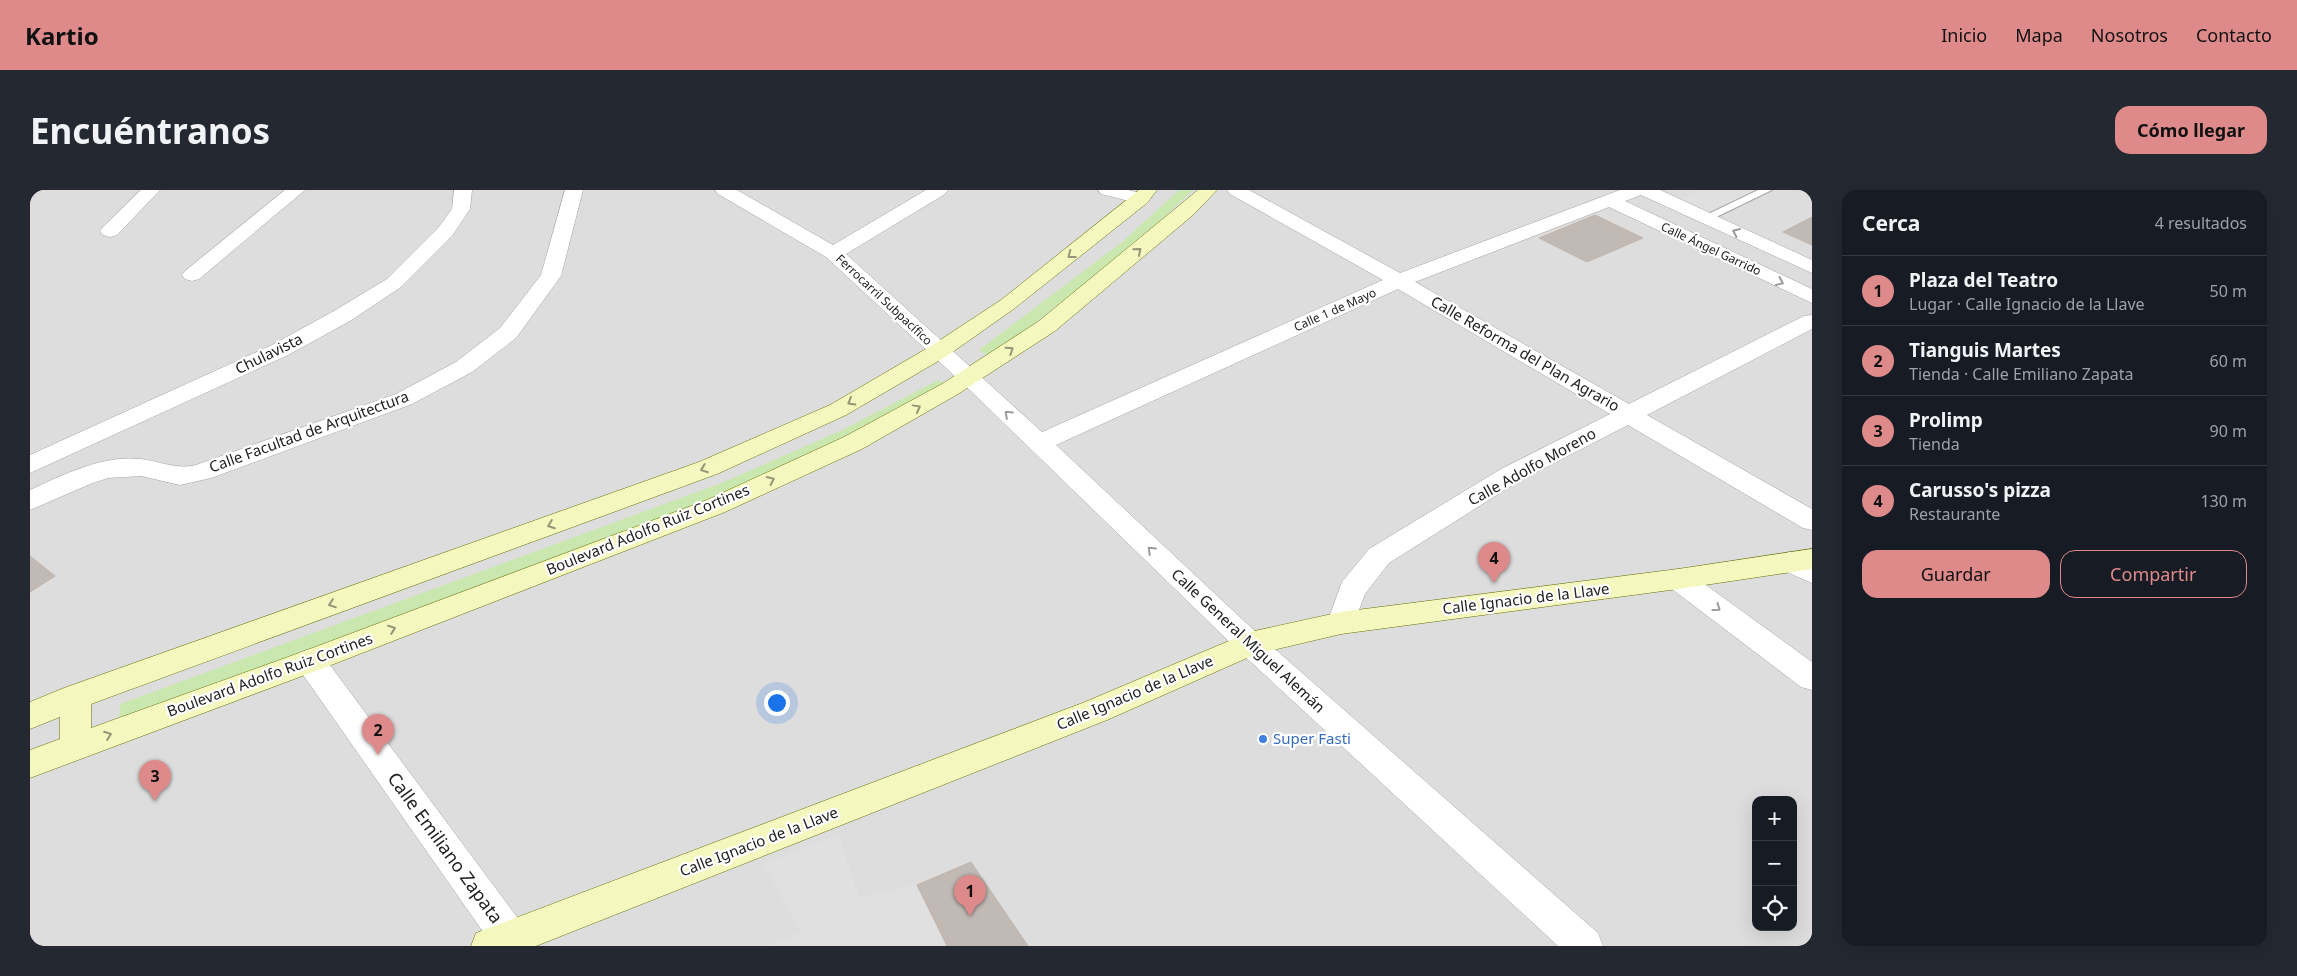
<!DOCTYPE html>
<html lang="es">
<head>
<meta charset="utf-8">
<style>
	:root { --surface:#171b24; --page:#242831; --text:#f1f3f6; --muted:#9ea1a6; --line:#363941; --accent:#de8a8b }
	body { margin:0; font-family:"Noto Sans",sans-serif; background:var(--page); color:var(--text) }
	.controls { position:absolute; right:15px; bottom:15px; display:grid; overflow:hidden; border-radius:10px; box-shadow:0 5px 20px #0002 }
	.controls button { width:45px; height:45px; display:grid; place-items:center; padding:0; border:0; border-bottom:1px solid var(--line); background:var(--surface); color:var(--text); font:25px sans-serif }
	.you { position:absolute; left:746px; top:512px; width:18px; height:18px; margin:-12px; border:4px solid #fff; border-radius:50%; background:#1a73e8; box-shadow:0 0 0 8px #1a73e833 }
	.badge { display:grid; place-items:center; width:32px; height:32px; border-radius:50%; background:var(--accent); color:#111; font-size:16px; font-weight:700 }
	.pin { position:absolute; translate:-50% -41px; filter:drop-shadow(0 1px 2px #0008) }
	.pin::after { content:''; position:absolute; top:26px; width:18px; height:15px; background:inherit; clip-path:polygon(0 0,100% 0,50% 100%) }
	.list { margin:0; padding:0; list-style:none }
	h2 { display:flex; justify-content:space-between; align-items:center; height:65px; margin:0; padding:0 20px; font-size:21px }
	h2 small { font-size:16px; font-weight:400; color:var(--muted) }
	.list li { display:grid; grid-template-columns:32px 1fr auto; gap:15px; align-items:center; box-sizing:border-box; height:70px; padding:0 20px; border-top:1px solid var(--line) }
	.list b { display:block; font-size:19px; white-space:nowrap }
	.list p { margin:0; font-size:16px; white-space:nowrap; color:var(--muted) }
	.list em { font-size:16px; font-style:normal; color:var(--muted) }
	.actions { display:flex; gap:10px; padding:15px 20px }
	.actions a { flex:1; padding:11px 0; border:1px solid var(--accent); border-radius:15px; text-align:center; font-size:18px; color:var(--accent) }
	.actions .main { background:var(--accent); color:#111 }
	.icon { flex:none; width:28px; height:28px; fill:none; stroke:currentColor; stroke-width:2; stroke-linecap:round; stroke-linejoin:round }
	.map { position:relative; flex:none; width:1782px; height:756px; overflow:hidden; border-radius:15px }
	header { display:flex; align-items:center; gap:30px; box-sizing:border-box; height:70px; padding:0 25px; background:var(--accent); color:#111 }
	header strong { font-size:24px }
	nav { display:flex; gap:28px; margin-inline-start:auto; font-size:18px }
	.intro { display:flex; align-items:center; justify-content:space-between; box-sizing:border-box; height:120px; padding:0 30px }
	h1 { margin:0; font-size:35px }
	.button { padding:12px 22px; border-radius:15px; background:var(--accent); color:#111; font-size:18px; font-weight:700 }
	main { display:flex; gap:30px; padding:0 30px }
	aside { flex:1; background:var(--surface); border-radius:15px; box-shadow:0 5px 20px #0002 }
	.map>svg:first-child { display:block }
	.residential { fill:#dedddd; fill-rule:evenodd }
	.grass { fill:#cbe7b0 }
	.parking { fill:#e0e0e0 }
	.building { fill:#c1b9b4; stroke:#c1b4aa }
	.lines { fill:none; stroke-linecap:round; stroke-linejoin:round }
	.lane-casing { stroke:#a4a4a4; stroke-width:2 }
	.street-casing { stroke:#a4a4a4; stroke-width:1 }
	.secondary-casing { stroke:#69740a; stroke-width:1 }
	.lane { fill:#fff; fill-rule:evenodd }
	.street { fill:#fff; fill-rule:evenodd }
	.secondary { fill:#f4f7be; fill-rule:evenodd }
	.oneway { stroke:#9b9b9b }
	.oneway2 { stroke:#959677 }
	.shop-dot { fill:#3f7fe0; stroke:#fff; stroke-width:2 }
	.labels { text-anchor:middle; stroke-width:4.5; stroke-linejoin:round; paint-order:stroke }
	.far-street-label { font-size:12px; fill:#202020; stroke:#fff }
	.street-label { font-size:15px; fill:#202020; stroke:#fff }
	.shop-label { font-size:15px; fill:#366cbe; stroke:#fff; text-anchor:start }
	.near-street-label { font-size:18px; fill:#202020; stroke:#fff }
</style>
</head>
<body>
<header>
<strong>Kartio</strong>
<nav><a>Inicio</a><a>Mapa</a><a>Nosotros</a><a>Contacto</a></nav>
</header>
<div class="intro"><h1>Encuéntranos</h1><a class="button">Cómo llegar</a></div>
<main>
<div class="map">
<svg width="1782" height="756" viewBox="0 0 1782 756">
	<rect width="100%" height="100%" fill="#f0ede7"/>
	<path class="residential" d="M 0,0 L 1782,0 L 1782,756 L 0,756 ZM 1726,610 L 1763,610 L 1763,737 L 1726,737 Z"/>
	<path class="grass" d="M 1149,0 L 1163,0 L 1104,55 L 961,167 L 949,160 L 1092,52 Z
		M 908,190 L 922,198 L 830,252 L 89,543 L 90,514 L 694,292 L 812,240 Z"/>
	<path class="parking" d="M 1669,0 L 1742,0 L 1687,26 L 1648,10 Z
		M 808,644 L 829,707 L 887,695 L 917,756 L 740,756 L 771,742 L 733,674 Z"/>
	<path class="building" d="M 1565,25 L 1613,48 L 1557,72 L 1509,48 Z
		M 1782,27 L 1782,55 L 1753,42 Z
		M 0,366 L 25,386 L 0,402 Z
		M 941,672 L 998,756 L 917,756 L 887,695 Z"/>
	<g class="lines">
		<defs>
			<path id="lane" d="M 1728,0 L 1742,0 L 1680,30 L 1676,31 L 1670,28 Z"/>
			<path id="street" d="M 111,0 L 130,0 L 87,45 L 80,47 L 73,45 L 70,41 L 73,37 Z
				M 255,0 L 275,0 L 169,89 L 162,91 L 155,89 L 152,85 L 155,81 Z
				M 424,0 L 442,0 L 440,19 L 422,46 L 371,97 L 320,131 L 258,165 L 0,283 L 0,265 L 242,155 L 304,121 L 357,89 L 408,38 L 422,19 Z
				M 535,0 L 553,0 L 531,86 L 486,148 L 442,182 L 382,214 L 181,288 L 150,295 L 111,286 L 78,288 L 60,294 L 0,320 L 0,300 C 33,285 72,265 110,269 C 130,271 145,280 166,275 L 366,204 L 426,172 L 470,138 L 511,85 Z
				M 685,0 L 707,0 L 803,55 L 896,0 L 918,0 L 915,4 L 816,64 L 1012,242 L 1353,90 L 1200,4 L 1197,0 L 1219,0 L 1370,83 L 1590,0 L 1630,0 L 1782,70 L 1782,83 L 1611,5 L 1595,11 L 1782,99 L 1782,113 L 1579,17 L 1385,92 L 1599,214 L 1774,126 L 1782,125 L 1782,139 L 1617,225 L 1782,319 L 1782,340 L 1773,338 L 1598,235 L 1489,291 L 1359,373 L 1335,404 L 1321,441 L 1311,444 L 1301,441 L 1297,433 L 1312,392 L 1339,359 L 1471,279 L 1580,224 L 1368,99 L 1026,255 L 1230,446 L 1568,743 L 1573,756 L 1528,756 L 1210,462 L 942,202 L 796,67 L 688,4 Z
				M 1068,0 L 1098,0 L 1117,5 L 1120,9 L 1117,13 L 1111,14 L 1071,4 Z
				M 1760,362 L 1782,371 L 1782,393 L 1750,379 L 1746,372 L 1750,365 Z
				M 1648,379 L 1658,382 L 1782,472 L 1782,500 L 1771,497 L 1638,396 L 1634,389 L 1638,382 Z
				M 280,459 L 291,463 L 492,734 L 497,747 L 494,756 L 463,756 L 269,479 L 265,471 L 269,463 Z"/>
			<path id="secondary" d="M 1109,0 L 1127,0 L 1117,13 L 985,118 L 917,166 L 816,225 L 687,284 L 61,514 L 61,538 L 269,463 L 677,310 L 814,247 L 912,194 L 1009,131 L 1168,0 L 1187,0 L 1163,25 L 1025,141 L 928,204 L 832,259 L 695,322 L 291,479 L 0,588 L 0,560 L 30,549 L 30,527 L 0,539 L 0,512 L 34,498 L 669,272 L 800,215 L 901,156 L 971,110 Z
				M 1782,359 L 1782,379 L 1648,399 L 1311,444 L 1226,464 L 1077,530 L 506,756 L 441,756 L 446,743 L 459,738 L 1055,512 L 1220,442 L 1311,422 L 1648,379 Z"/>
		</defs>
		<use href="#lane" class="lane-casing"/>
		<use href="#street" class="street-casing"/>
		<use href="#secondary" class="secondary-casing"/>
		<use href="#lane" class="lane"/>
		<use href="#street" class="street"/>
		<use href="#secondary" class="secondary"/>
	</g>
	<defs><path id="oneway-chevron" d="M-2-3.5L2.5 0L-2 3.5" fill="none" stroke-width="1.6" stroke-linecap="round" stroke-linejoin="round" transform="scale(1.25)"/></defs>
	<g class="oneway">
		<use href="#oneway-chevron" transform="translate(1706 42) rotate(-155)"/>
		<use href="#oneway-chevron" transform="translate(1750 92) rotate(25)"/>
		<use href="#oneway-chevron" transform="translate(978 224) rotate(-137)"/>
		<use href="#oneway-chevron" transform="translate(1121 360) rotate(-136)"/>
		<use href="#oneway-chevron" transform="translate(1687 418) rotate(36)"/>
	</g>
	<g class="oneway2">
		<use href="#oneway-chevron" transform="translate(1108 61) rotate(-40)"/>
		<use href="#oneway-chevron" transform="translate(1041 65) rotate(142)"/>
		<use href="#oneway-chevron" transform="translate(980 160) rotate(-34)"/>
		<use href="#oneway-chevron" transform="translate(821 212) rotate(150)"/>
		<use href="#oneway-chevron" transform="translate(887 218) rotate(-29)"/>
		<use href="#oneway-chevron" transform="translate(674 279) rotate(159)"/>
		<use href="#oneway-chevron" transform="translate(741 290) rotate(-25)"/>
		<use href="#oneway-chevron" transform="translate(521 335) rotate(160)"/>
		<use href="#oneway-chevron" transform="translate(302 414) rotate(160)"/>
		<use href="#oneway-chevron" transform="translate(362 439) rotate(-21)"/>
		<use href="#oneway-chevron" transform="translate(78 545) rotate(-20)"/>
	</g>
	<circle class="shop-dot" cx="1233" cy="549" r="5"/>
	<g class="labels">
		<g class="far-street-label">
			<text transform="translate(1681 59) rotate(25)" y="4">Calle Ángel Garrido</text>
			<text transform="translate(854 110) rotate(43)" y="4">Ferrocarril Subpacífico</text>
			<text transform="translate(1305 120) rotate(-24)" y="4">Calle 1 de Mayo</text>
		</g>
		<g class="street-label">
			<text transform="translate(239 164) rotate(-26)" y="5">Chulavista</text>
			<text transform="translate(1495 164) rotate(30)" y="5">Calle Reforma del Plan Agrario</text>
			<text transform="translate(279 242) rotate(-20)" y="5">Calle Facultad de Arquitectura</text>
			<text transform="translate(1502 277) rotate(-29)" y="5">Calle Adolfo Moreno</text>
			<text transform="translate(618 340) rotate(-22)" y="5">Boulevard Adolfo Ruiz Cortines</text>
			<text transform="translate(1496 409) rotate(-7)" y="5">Calle Ignacio de la Llave</text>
			<text transform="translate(1218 451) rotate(43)" y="5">Calle General Miguel Alemán</text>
			<text transform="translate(240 485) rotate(-20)" y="5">Boulevard Adolfo Ruiz Cortines</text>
			<text transform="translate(1105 503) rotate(-23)" y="5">Calle Ignacio de la Llave</text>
			<text transform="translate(729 652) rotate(-21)" y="5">Calle Ignacio de la Llave</text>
		</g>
		<g class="shop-label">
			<text x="1243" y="554">Super Fasti</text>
		</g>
		<g class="near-street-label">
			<text transform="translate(415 658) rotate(54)" y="6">Calle Emiliano Zapata</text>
		</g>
	</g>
</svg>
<div class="controls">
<button>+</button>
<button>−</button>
<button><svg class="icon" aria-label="locate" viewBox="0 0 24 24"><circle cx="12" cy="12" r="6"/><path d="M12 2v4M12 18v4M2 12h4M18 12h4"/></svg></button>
</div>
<div class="you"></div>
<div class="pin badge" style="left:940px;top:726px">1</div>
<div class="pin badge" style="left:348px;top:565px">2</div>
<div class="pin badge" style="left:125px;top:611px">3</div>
<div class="pin badge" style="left:1464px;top:393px">4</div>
</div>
<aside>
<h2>Cerca<small>4 resultados</small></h2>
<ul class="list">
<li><span class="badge">1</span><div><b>Plaza del Teatro</b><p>Lugar · Calle Ignacio de la Llave</p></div><em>50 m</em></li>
<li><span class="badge">2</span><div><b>Tianguis Martes</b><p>Tienda · Calle Emiliano Zapata</p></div><em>60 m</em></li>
<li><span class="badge">3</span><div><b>Prolimp</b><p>Tienda</p></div><em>90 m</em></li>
<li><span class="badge">4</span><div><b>Carusso's pizza</b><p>Restaurante</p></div><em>130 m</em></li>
</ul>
<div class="actions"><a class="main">Guardar</a><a>Compartir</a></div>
</aside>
</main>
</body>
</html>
